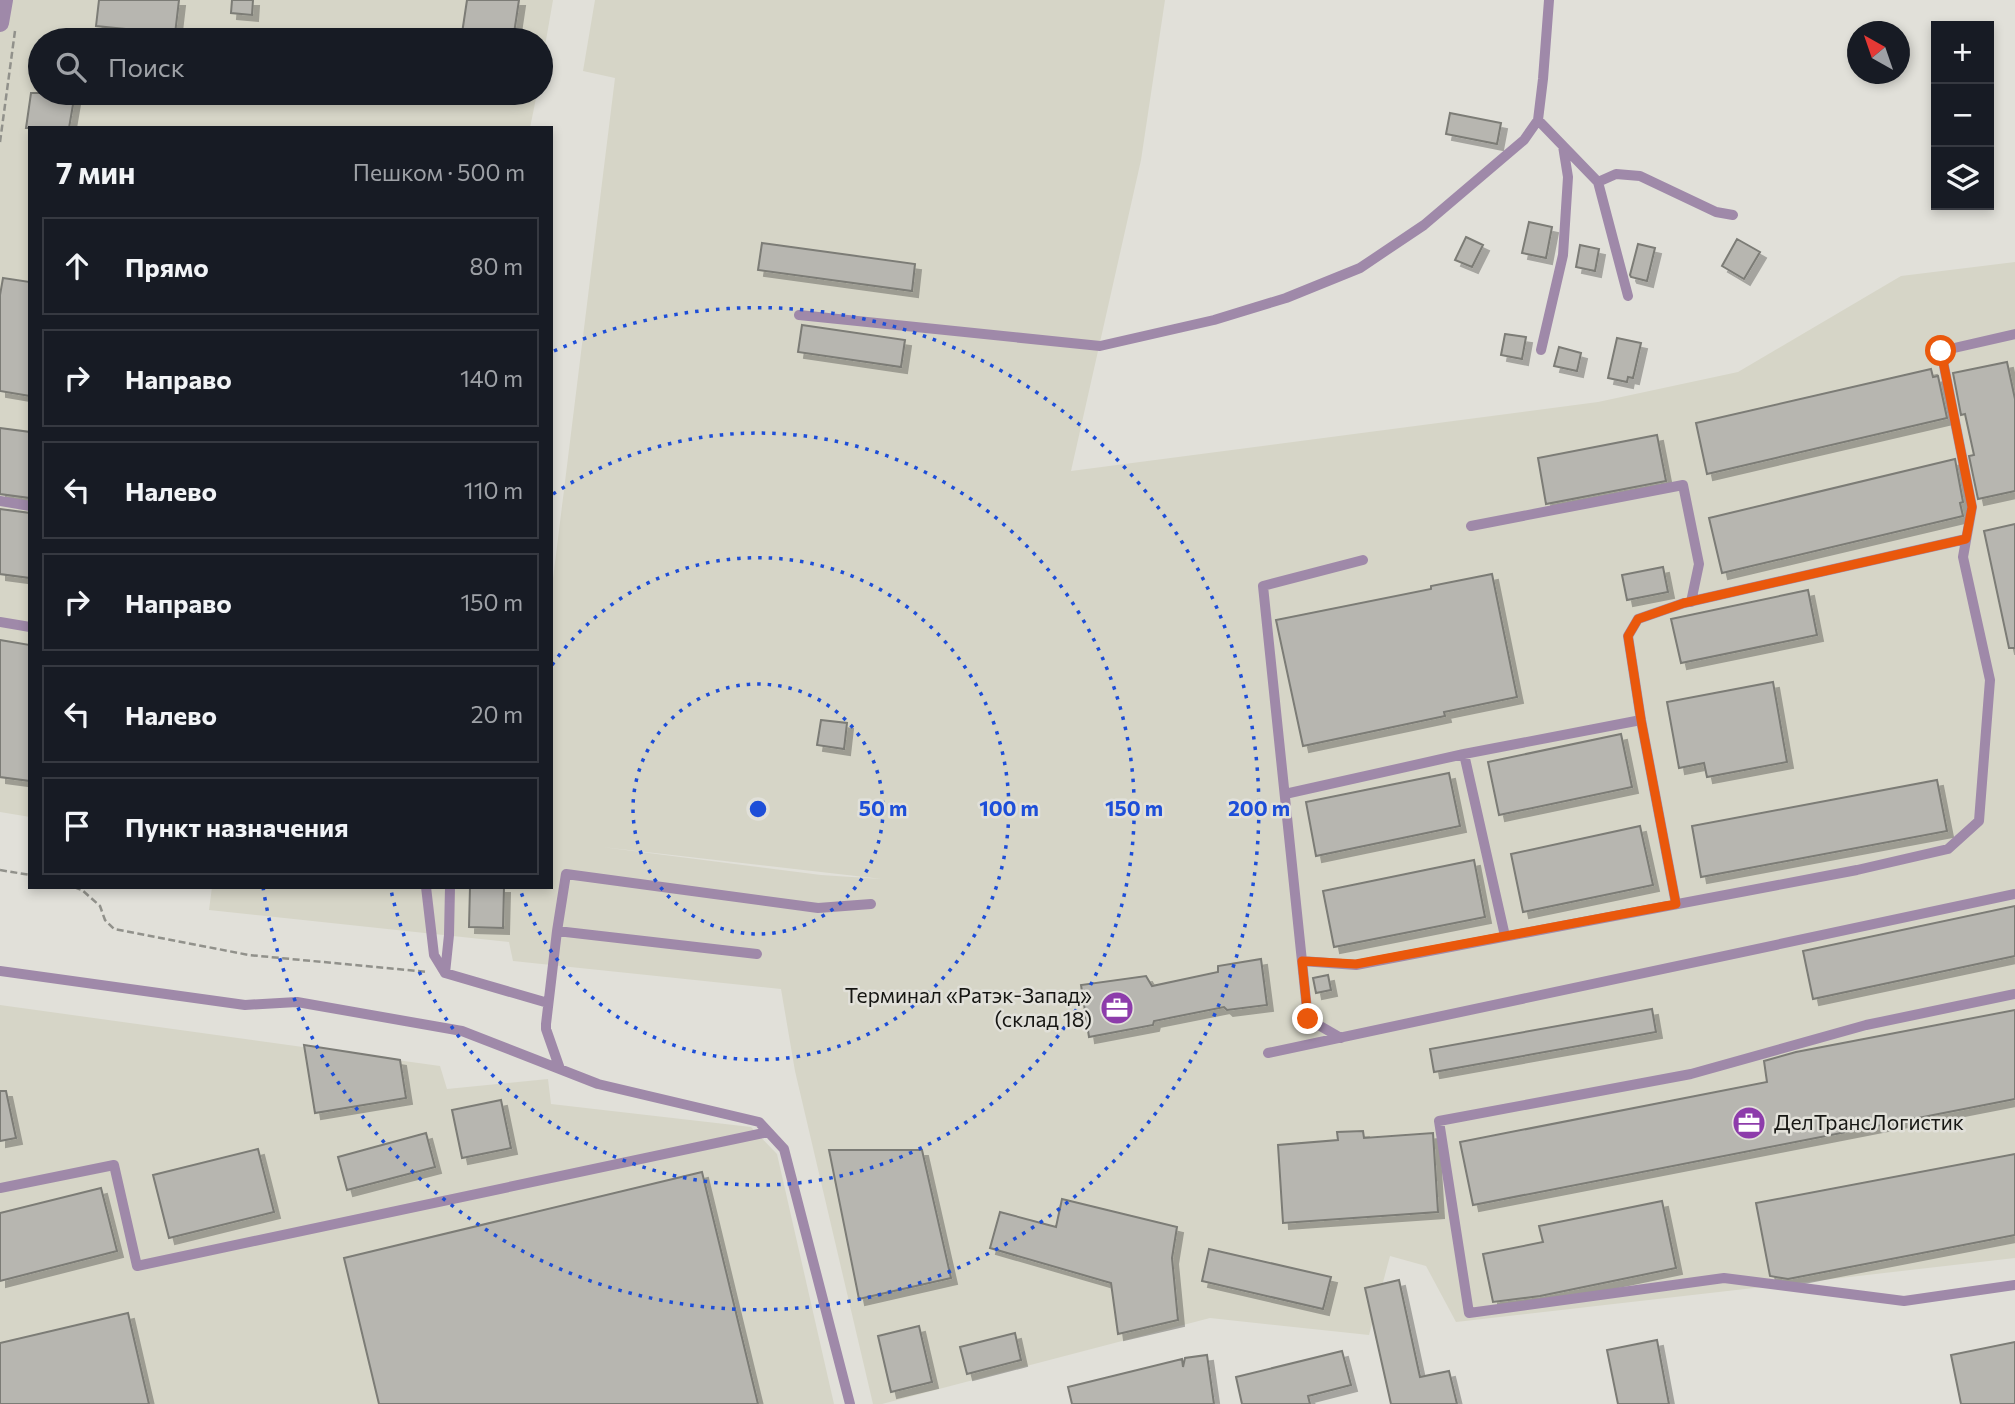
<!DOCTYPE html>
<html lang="ru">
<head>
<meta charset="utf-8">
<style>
	:root { --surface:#171b24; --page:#20242c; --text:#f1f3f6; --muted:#9ea1a6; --line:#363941 }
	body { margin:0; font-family:Commissioner,sans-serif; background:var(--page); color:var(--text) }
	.controls { position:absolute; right:21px; top:21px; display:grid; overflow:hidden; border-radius:0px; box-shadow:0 4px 10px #0003 }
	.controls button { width:63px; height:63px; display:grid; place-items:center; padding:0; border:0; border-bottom:2px solid var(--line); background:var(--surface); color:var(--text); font:35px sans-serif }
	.compass { position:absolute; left:1847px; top:21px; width:63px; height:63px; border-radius:50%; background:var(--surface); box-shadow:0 4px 10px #0003; rotate:320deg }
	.stop { position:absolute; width:21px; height:21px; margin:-16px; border:5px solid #ea580c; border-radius:50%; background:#fff }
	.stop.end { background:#ea580c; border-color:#fff; box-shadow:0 2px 7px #0008 }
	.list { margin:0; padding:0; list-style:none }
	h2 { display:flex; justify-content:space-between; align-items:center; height:91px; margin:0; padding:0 28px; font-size:30px }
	h2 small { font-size:23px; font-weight:400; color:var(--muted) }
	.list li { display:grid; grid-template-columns:46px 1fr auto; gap:21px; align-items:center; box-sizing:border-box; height:98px; margin:0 14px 14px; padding:0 14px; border:2px solid var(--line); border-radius:0px }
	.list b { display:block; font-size:26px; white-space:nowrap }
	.list em { font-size:23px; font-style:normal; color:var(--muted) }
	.icon { flex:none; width:38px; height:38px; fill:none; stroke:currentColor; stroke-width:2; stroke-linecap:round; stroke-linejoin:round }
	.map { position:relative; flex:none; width:2015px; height:1404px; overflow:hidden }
	.search { position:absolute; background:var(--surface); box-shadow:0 4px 10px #0003; left:28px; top:28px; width:525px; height:77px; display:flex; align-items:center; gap:18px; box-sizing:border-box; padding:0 24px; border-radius:38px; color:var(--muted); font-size:26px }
	.panel { position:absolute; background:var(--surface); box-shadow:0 4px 10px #0003; left:28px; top:126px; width:525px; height:763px; border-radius:0px }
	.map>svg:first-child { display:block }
	.built { fill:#d6d5c7; fill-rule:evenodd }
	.building { fill:#b7b6b0; stroke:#7c7c76; stroke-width:2; filter:url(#shadow) }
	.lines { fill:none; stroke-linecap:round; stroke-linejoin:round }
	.path { stroke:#91918b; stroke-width:2.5; stroke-dasharray:7 3.5; stroke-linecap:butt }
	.service { stroke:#9f89a9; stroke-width:10 }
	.minor { stroke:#9f89a9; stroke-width:18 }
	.route { stroke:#ea580c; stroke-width:9 }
	.ring { fill:none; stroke:#1d4ed8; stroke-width:3.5; stroke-dasharray:3.5 7 }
	.labels { text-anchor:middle; stroke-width:5; stroke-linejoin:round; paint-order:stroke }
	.poi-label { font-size:21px; fill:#161613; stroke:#e1e0d9; text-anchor:end }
	.centre { fill:#1d4ed8; stroke:#e1e0d9; stroke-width:3.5 }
	.ring-label { font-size:21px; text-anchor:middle; font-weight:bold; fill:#1d4ed8; stroke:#e1e0d9; stroke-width:5; stroke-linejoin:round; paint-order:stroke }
</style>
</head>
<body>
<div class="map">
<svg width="2015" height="1404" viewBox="0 0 2015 1404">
	<defs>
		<filter id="shadow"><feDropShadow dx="6" dy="6" stdDeviation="0" flood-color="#0004"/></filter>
	</defs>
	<rect width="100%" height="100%" fill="#e1e0d9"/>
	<path class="built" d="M 0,0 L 553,0 L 541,69 L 541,40 L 40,40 L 40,93 L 537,93 L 530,128 L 30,128 L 30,817 L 0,812 Z
		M 595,0 L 1165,0 L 1141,160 L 1071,471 L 1598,402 L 1738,372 L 1901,276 L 2015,262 L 2015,1258 L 1456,1322 L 1426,1266 L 1390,1256 L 1369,1335 L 1210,1318 L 882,1404 L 873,1404 L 795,1071 L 781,989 L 513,961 L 509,942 L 209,910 L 212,887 L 551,887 L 551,595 L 615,78 L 583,71 ZM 602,847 L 882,879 L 821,875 Z
		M 0,1005 L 440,1066 L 447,1089 L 548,1079 L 551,1104 L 751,1127 L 777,1154 L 834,1404 L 0,1404 Z"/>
	<path class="building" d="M 99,0 L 179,0 L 175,34 L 96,26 Z
		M 232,0 L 253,0 L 252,15 L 231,13 Z
		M 467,0 L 519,0 L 513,40 L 461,40 Z
		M 31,93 L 75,93 L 69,128 L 26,128 Z
		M 1450,113 L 1501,123 L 1497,144 L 1446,134 Z
		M 1529,222 L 1552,227 L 1546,258 L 1522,253 Z
		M 1466,237 L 1483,245 L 1472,267 L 1455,260 Z
		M 1737,239 L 1760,252 L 1744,279 L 1722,266 Z
		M 762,243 L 915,264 L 912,291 L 758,270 Z
		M 1638,244 L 1655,248 L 1647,281 L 1631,277 L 1630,275 Z
		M 1580,245 L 1599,249 L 1595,271 L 1576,267 Z
		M 3,278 L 30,282 L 30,396 L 0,391 L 0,295 Z
		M 802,325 L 905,340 L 901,367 L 798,352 Z
		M 1505,334 L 1526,337 L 1522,359 L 1501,355 Z
		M 1617,338 L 1641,343 L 1633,378 L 1628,377 L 1627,382 L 1608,378 Z
		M 1559,347 L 1581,353 L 1577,371 L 1554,366 Z
		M 2007,362 L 2015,399 L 2015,491 L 1978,499 L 1969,456 L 1974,455 L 1965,414 L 1961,415 L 1953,373 Z
		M 1931,369 L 1933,377 L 1938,376 L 1947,418 L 1707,474 L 1696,423 Z
		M 0,428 L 30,432 L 30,498 L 0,494 Z
		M 1657,435 L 1666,481 L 1546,504 L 1538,458 Z
		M 1955,459 L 1963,502 L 1960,503 L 1963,516 L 1722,573 L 1709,518 Z
		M 0,509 L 30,513 L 30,578 L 0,574 Z
		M 2015,524 L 2015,648 L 2009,648 L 1984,531 Z
		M 1663,567 L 1668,592 L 1627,600 L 1622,575 Z
		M 1492,574 L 1517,697 L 1444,712 L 1445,716 L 1303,746 L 1276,620 L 1431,589 L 1431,586 Z
		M 1808,590 L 1817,635 L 1681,663 L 1671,619 Z
		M 0,640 L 30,645 L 30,781 L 0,777 Z
		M 1773,682 L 1787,762 L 1707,777 L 1704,763 L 1679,768 L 1667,702 Z
		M 821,720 L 847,723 L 844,749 L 817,745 Z
		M 1621,734 L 1632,787 L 1499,815 L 1488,762 Z
		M 1449,773 L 1460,826 L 1316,856 L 1306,802 Z
		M 1937,780 L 1947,831 L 1701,877 L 1692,826 Z
		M 1640,826 L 1653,885 L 1523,912 L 1511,854 Z
		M 1474,860 L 1485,917 L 1334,947 L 1323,891 Z
		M 470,887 L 504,887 L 503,928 L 469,927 Z
		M 2015,906 L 2015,956 L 1813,999 L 1803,951 Z
		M 1261,959 L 1267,1005 L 1227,1010 L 1224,1007 L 1154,1021 L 1153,1025 L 1089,1037 L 1081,985 L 1146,976 L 1152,986 L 1218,972 L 1218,966 Z
		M 1328,975 L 1331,990 L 1316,993 L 1313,978 Z
		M 1652,1009 L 1656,1032 L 1434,1072 L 1430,1049 Z
		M 2015,1010 L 2015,1099 L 1473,1205 L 1460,1142 L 1767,1082 L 1764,1061 L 1796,1052 Z
		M 304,1045 L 400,1060 L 406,1098 L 315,1113 Z
		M 0,1091 L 6,1091 L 16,1138 L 0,1141 Z
		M 501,1100 L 511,1148 L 462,1158 L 452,1110 Z
		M 1363,1131 L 1364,1138 L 1433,1133 L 1438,1212 L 1283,1223 L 1278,1145 L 1338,1140 L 1337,1132 Z
		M 426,1133 L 435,1167 L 347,1190 L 338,1157 Z
		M 258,1149 L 274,1212 L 169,1238 L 153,1175 Z
		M 829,1150 L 922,1150 L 951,1278 L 859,1299 Z
		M 2015,1154 L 2015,1235 L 1788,1279 L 1770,1276 L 1756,1203 Z
		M 702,1172 L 758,1404 L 379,1404 L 344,1258 Z
		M 101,1188 L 117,1251 L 0,1281 L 0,1213 Z
		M 1062,1199 L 1177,1227 L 1172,1258 L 1178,1320 L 1118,1334 L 1111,1283 L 990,1248 L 1000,1212 L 1056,1227 Z
		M 1662,1201 L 1676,1268 L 1540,1296 L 1493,1302 L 1483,1254 L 1543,1242 L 1539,1226 Z
		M 1209,1249 L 1331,1277 L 1323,1309 L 1202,1281 Z
		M 1399,1280 L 1420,1377 L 1449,1371 L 1457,1404 L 1391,1404 L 1365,1288 Z
		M 128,1313 L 149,1404 L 0,1404 L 0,1343 Z
		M 919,1326 L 932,1382 L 891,1392 L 878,1336 Z
		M 1015,1333 L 1021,1360 L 967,1374 L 960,1347 Z
		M 1657,1340 L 1669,1404 L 1618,1404 L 1607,1350 Z
		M 2015,1342 L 2015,1404 L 1961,1404 L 1951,1355 Z
		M 1342,1351 L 1351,1385 L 1308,1396 L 1310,1404 L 1242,1404 L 1236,1377 Z
		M 1207,1355 L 1214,1404 L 1072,1404 L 1068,1387 L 1182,1359 L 1183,1367 L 1185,1358 Z"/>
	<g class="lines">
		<path class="path" d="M 0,142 L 15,31
			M 0,870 L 30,875
			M 74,887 L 82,890 L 100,906 L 105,920 L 114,929 L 249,955 L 428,972"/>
		<path class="service" d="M 1538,120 L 1598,182 L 1628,296
			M 1598,182 L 1616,174 L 1640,176 L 1716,212 L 1733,215
			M 799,315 L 1100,346 L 1214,320 L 1286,298 L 1360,268 L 1424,225 L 1524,140 L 1538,120 L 1543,79 L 1549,0
			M 1541,350 L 1563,255 L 1568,177 L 1563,146
			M 0,501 L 30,506
			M 1471,526 L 1683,485 L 1699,564 L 1691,602
			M 0,622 L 30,627
			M 1464,754 L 1505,936
			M 1285,794 L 1464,754 L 1641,720
			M 426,887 L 434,955 L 445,973 L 548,1003
			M 1676,904 L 1641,720 L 1628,636 L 1638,619 L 1684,603 L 1966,539
			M 557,931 L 757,954
			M 1302,961 L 1356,965 L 1857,870 L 1948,849 L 1979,821 L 1990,680 L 1963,557 L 1972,507 L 1941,351 L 2015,334
			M 0,971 L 245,1005 L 297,1002 L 462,1031 L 598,1084 L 759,1122 L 784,1149 L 850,1404
			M 445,973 L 449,935 L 450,887
			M 2015,994 L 1866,1025 L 1691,1074 L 1439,1121 L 1469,1313 L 1724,1278 L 1904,1301 L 2015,1285
			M 1341,1038 L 1308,1019 L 1263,586 L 1363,560
			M 1268,1053 L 2015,894
			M 560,1069 L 546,1029 L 546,1024 L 557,931 L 566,874 L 818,908 L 871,904
			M 0,1188 L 114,1165 L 137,1266 L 768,1132"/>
		<path class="minor" d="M 0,23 L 4,0"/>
	</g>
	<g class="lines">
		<path class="route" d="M 1308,1019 L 1302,961 L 1356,964 L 1676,904 L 1641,720 L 1628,636 L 1638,619 L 1684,603 L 1966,539 L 1972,507 L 1941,351"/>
	</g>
	<g class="ring">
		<circle cx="758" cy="809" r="125"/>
		<path d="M552 665A251 251 0 1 1 520 889"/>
		<path d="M553 494A376 376 0 1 1 391 890"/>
		<path d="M554 351A501 501 0 1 1 263 887"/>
	</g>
	<defs>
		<symbol id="office-disc" viewBox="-11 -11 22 22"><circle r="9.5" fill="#8d3cab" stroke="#e1e0d9"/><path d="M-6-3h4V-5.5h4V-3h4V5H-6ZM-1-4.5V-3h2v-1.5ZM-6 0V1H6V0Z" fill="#fff"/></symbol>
	</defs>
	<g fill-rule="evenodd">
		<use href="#office-disc" x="1098" y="989" width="38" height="38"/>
		<use href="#office-disc" x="1730" y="1104" width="38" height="38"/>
	</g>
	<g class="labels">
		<g class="poi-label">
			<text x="1092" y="1003">Терминал «Ратэк-Запад»<tspan x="1092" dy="24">(склад 18)</tspan></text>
			<text x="1774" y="1130" text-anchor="start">ДелТрансЛогистик</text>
		</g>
	</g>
	<circle cx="758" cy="809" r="10" class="centre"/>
	<g class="ring-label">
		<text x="883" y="816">50 m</text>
		<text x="1009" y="816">100 m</text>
		<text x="1134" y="816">150 m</text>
		<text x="1259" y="816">200 m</text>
	</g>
</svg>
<div class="controls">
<button>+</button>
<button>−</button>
<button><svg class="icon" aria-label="layers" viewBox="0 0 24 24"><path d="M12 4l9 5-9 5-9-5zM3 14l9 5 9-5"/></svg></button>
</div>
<svg class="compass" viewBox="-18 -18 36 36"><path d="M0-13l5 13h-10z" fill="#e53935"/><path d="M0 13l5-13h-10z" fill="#9ea1a6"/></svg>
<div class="stop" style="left:1941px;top:351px"></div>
<div class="stop end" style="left:1308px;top:1019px"></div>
<div class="search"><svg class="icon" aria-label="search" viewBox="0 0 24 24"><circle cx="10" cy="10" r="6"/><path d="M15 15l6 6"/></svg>Поиск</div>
<section class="panel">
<h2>7 мин<small>Пешком · 500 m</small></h2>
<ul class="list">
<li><svg class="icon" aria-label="ahead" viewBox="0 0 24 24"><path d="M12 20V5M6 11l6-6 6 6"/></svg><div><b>Прямо</b></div><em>80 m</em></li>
<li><svg class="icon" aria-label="right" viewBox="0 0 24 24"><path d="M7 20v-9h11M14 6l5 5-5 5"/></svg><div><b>Направо</b></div><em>140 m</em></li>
<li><svg class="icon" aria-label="left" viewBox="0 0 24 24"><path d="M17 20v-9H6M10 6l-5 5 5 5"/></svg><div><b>Налево</b></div><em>110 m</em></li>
<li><svg class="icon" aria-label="right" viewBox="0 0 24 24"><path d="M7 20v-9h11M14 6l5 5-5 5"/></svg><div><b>Направо</b></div><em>150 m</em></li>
<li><svg class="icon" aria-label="left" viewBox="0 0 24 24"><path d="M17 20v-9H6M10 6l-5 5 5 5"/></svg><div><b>Налево</b></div><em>20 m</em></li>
<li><svg class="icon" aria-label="arrive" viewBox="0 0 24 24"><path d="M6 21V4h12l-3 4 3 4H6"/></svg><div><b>Пункт назначения</b></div></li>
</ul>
</section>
</div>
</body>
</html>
